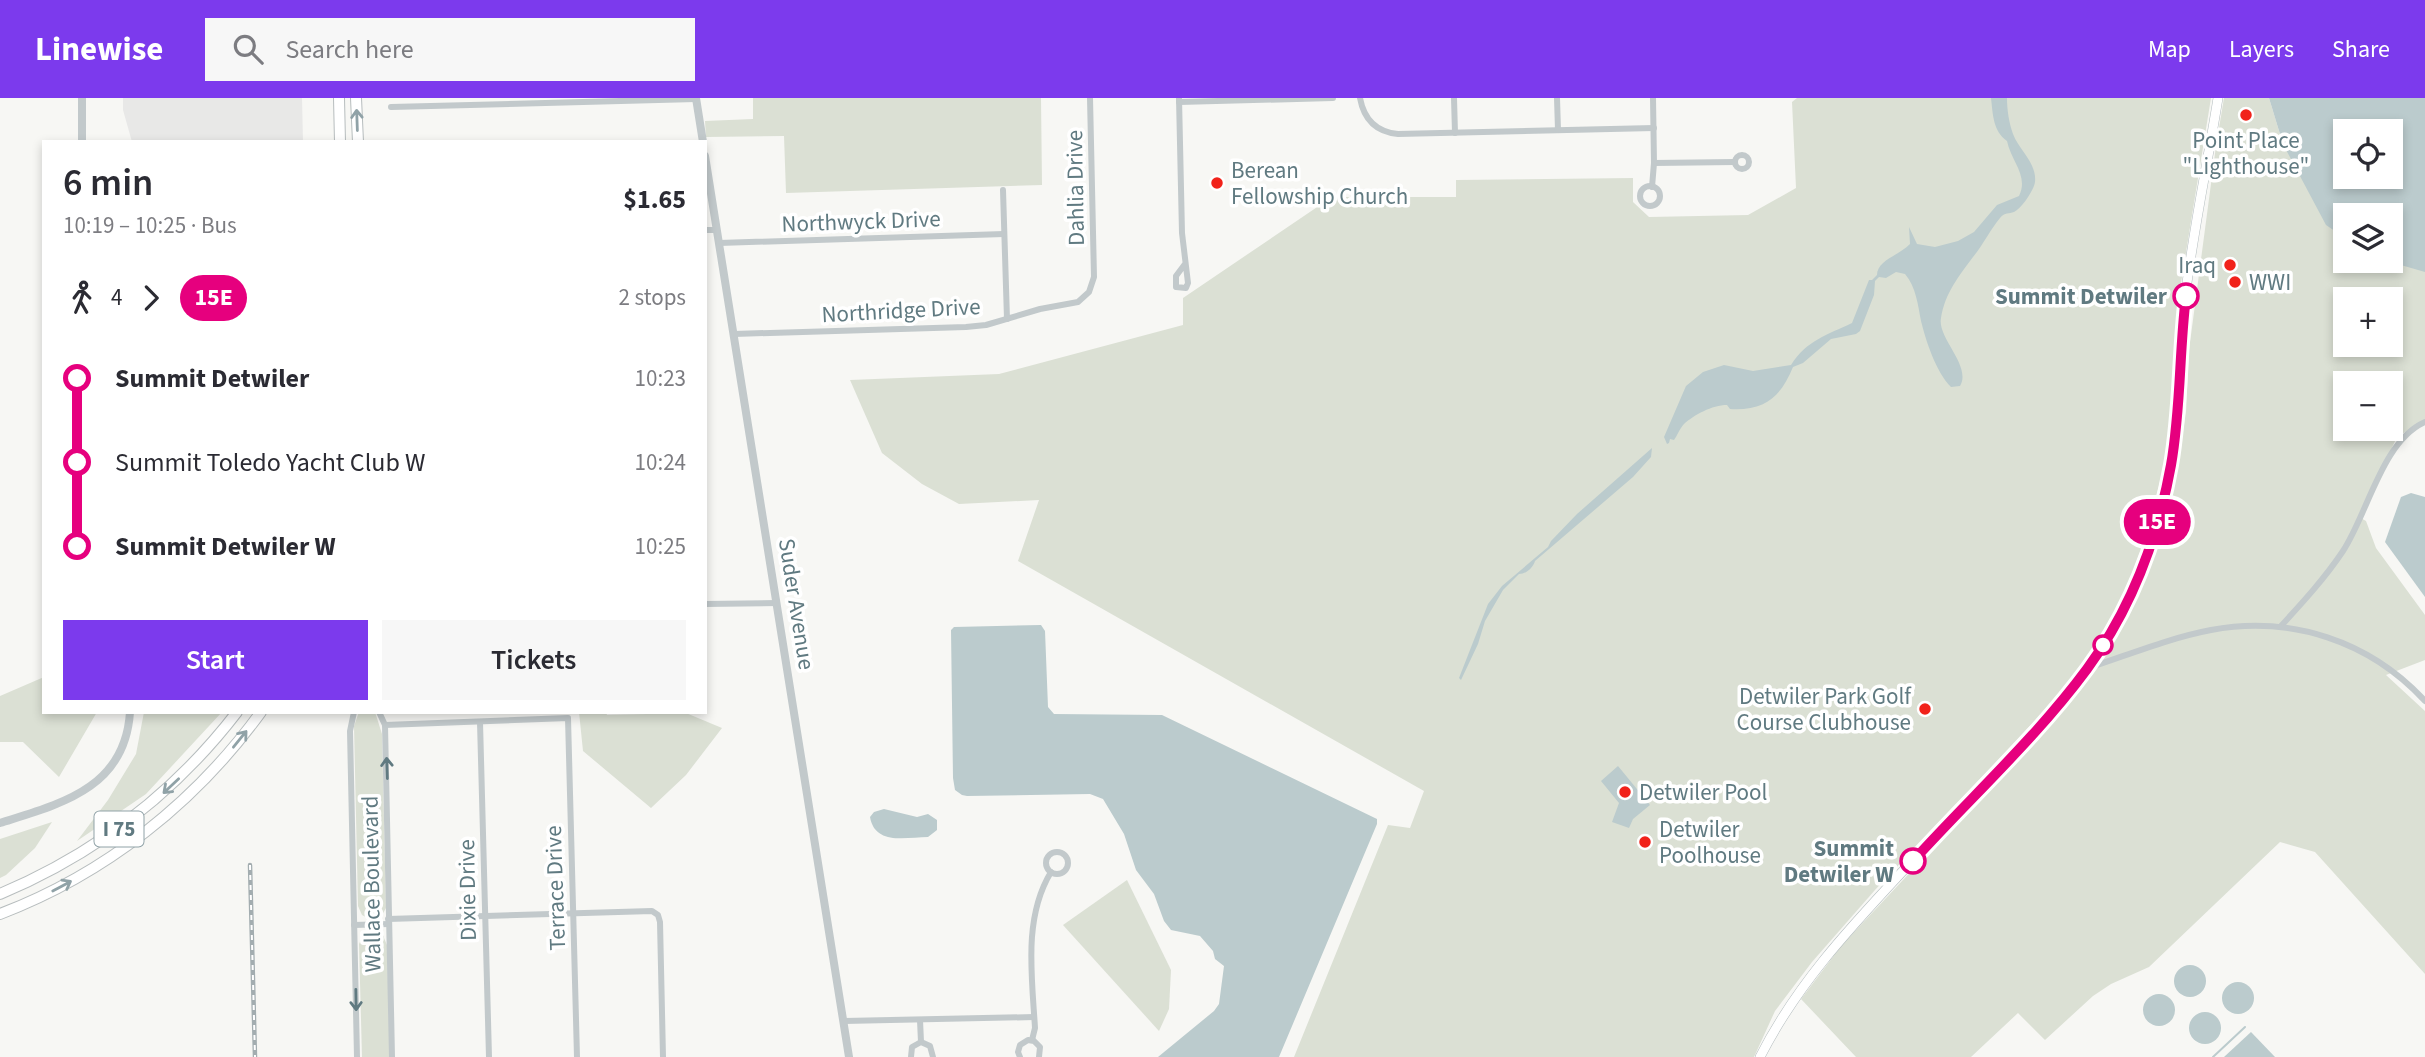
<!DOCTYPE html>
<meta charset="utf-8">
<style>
body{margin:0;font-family:"Source Sans 3",sans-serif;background:#f7f7f7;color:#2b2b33;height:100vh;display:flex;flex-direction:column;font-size:26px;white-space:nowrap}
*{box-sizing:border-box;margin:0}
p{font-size:23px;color:#7c7c81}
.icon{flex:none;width:38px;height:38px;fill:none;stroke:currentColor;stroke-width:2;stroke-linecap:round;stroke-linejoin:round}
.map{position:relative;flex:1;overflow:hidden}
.details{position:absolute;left:42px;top:42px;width:665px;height:574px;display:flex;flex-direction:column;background:#fff;border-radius:0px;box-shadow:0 4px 10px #0003}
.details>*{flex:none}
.badge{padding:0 14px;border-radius:23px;font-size:24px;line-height:46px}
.controls{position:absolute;left:2333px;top:21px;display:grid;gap:14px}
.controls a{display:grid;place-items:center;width:70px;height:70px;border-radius:0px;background:#fff;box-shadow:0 4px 10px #0003;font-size:35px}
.map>.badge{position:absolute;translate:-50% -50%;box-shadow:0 0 0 4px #fff}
.legs{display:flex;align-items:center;gap:10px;height:77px;padding:0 21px;font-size:23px}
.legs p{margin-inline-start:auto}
.overview{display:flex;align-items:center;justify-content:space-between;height:119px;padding:0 21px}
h1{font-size:38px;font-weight:600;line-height:52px}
.action{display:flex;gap:14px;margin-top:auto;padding:14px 21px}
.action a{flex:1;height:80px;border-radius:0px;background:#7c3aed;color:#fff;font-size:28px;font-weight:600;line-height:80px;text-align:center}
.action a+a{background:#f7f7f7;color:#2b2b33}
ul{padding:0 21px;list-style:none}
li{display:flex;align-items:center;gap:24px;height:84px;font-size:26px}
li i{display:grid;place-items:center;width:10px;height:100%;margin:0 9px;background:currentColor}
li i::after{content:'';width:18px;height:18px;margin:-9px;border:5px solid;border-radius:50%;background:#fff}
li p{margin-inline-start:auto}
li:first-child i{background:linear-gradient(#0000 50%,currentColor 0)}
li:last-child i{background:linear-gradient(currentColor 50%,#0000 0)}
header{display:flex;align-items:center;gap:42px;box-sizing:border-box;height:98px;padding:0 35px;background:#7c3aed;color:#fff}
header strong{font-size:33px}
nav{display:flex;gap:38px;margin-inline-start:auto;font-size:24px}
.search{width:490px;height:63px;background:#f7f7f7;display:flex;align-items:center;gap:18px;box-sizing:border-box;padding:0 24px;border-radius:0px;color:#7c7c81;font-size:26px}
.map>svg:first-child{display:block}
.built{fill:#e8e8e7}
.green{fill:#dbe0d4;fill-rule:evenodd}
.water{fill:#bbcbcd;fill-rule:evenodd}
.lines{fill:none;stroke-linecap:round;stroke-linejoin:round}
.stream{stroke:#bbcbcd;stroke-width:2}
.secondary-casing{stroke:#b4bdbf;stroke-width:10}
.motorway-casing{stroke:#b7bdbe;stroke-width:12}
.minor{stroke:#c2c9cb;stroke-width:6}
.tertiary{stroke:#c2c9cb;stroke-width:8}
.secondary{stroke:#fff;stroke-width:9}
.motorway{stroke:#fff;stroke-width:10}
.rail-casing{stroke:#a3adb0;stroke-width:4.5}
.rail{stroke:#fff;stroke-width:2;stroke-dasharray:5;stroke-linecap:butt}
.oneway{stroke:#90a2a7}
.oneway2{stroke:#607a81}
.line-1-casing{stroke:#fff;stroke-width:16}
.line-1{stroke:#e6007e;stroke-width:10}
.poi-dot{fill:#f1221a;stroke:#fff;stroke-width:2.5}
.stop-1-dot{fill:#fff;stroke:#e6007e;stroke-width:3.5}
.labels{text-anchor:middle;stroke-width:7;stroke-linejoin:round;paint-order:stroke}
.shield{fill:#fff;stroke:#90a2a7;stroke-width:2}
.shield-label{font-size:21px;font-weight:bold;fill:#607a81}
.poi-label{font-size:23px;fill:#607a81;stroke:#fff;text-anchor:start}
.street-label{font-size:23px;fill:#607a81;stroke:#fff}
.stop-label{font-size:23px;font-weight:bold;fill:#607a81;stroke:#fff;text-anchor:end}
</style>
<header>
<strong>Linewise</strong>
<div class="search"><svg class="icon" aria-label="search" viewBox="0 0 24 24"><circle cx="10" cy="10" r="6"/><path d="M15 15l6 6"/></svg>Search here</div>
<nav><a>Map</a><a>Layers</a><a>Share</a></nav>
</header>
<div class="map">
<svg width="2425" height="959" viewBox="0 0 2425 959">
<rect width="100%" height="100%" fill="#f7f7f4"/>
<path class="built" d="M123,0H302L303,44H132L123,12Z"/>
<g class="green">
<path d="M753,0H1041L1042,87L786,95L784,38L706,39L705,23L753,21Z"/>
<path d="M1797,0H2211L2181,185L2172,321L2166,359L2147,436L2121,504L2093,552L2061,595L1875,792L1812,864L1775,913L1754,959H1294L1388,727L1410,730L1424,693L1018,463L1039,402L959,406L922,386L882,355L850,282L999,276L1183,227V200L1332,99H1456V82L1633,80V104L1649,119L1748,117L1796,90L1792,4Z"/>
<path d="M2224,0H2269L2283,46L2345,134V163H2390L2425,166V322L2397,339L2359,419L2366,423L2376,450L2425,517V562L2386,577L2425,613V876L2315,754L2280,744L2149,869L2111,886L2093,898L2045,942L2018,915L1971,959H1856L1801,901L1842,847L2069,605L2113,544L2135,505L2148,474L2164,428L2178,366L2186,314L2189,252L2216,48ZM2345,201H2390V247H2345ZM2345,285H2390V331H2345Z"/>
<path d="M44,579V614H97L59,679L23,644H0V598Z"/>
<path d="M144,614H222L146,696L77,743L108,702L136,656Z"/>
<path d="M359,614H375L382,636L386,810L381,819L373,823L362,817L358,808L354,628Z"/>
<path d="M579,614H606L607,617L686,615L722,630L686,677L651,710L583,653Z"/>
<path d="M52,724L35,750L6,777L0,780V741Z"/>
<path d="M1127,782L1171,872L1169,911L1159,933L1063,827Z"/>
<path d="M369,831L381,833L387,847L390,959H362L359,846L364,835Z"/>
</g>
<g class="water">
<path d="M1991,0H2007C2007,12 2009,25 2013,36C2019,52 2037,65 2035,84C2034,92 2022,110 2014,114C2009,116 2005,114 2000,120C1990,132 1983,147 1973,159C1959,178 1945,195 1941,220C1937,240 1972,268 1960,288L1951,289C1936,274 1926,243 1921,223C1918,207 1916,189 1905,176L1896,174L1886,180L1879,179L1875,183L1874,197L1860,233L1856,236L1831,241L1803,265L1793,269C1781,298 1766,313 1730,311L1727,307C1712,307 1694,317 1684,326C1680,330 1677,338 1674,342L1670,341L1669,345L1667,346L1664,339L1686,288L1703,274L1724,267L1753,273L1791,267C1807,242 1827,237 1852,225L1869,182H1872L1877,177C1877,162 1900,157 1910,146L1909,129L1917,146L1935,149L1958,143L1974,134L1997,107L2019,98C2029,78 2011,63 2007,43C1993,33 1993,17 1991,0Z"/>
<path d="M2269,0H2425V174L2387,163H2390V117H2345V140L2326,127L2283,46ZM2345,33H2390V79H2345Z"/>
<path d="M1652,350L1651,359L1633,379L1535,463C1533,470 1526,476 1519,476L1503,492L1485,523L1478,546L1461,582L1459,580L1488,506L1502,488L1548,449L1551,443L1577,416Z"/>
<path d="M2411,395L2425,399V499L2385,444L2401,399Z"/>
<path d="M1041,527L1045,533L1048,609L1054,616L1162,617L1377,721V726L1279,959H1158L1214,913L1219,906L1224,868L1215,861L1213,853L1200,838L1171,832L1164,823L1154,796L1136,772L1124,736L1103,701L1090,696L967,698L962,697L955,692L953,680L951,532L954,529Z"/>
<path d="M1618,668L1650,707L1633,721L1629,730L1612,724L1619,705L1601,683Z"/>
<path d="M884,711L917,719L928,716L937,722V732L928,739C907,739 875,748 870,719L874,714Z"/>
<circle cx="2190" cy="883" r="16"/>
<circle cx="2238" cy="900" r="16"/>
<circle cx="2159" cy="912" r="16"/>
<circle cx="2205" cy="930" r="16"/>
<path d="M2251,934L2275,959H2224Z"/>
</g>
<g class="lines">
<path class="stream" d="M2213,959L2245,929"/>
<g class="secondary-casing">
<path id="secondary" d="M1760,959C1796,888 1847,833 1901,775C1934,741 1967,706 2000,671C2035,633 2071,596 2100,552C2146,482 2171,396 2179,313C2183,278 2181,243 2184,208C2192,138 2207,69 2218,0"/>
</g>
<g class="motorway-casing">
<g id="motorway">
<path d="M339,0L340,44"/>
<path d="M356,0L358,44"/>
<path d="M0,796C95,756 174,696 237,614"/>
<path d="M0,816C105,776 195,705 261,614"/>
</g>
</g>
<g class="minor">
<path d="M1179,0L1182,135L1188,185L1186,190L1176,189V178L1185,166"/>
<path d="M1360,0C1364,22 1376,34 1398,36L1654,30"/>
<path d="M1454,0L1455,35"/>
<path d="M1557,0L1558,32"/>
<path d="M1179,4L1333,0"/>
<path d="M391,9L696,1"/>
<circle cx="1742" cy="64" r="7"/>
<path d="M1654,65L1735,64"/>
<circle cx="1650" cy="98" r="10"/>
<path d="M1652,89L1654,65L1653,0"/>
<path d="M1003,92L1007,221"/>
<path d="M705,132H717"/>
<path d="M719,145L1004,136"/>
<path d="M734,236L966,229L986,227L1040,211L1078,204L1089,194L1094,179L1090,0"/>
<path d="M705,506L777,505"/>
<path d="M2281,528C2303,504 2325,480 2343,453C2368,415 2382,343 2425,324"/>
<path d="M2088,570C2128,557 2169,540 2211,532C2291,517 2370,543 2425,603"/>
<path d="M354,614L350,633L357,959"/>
<path d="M379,614L385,627L392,959"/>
<path d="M480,624L489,959"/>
<path d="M385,627L568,620L577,959"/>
<circle cx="1057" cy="765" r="11"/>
<path d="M388,821L652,813L658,817L660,824L663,959"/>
<path d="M354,827L389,826"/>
<path d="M920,922L921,944"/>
<path d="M844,923L1034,919"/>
<path d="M1032,942L1035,930C1032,879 1023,820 1051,774"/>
<path d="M911,959L912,949L921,944L930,948L933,959"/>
<path d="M1020,959L1018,954L1020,947L1028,942L1034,943L1040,949L1039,959"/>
</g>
<g class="tertiary">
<path d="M696,0L703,44"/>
<path d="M82,44V0"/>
<path d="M705,58L849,959"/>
<path d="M0,725C60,706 125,691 130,614"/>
</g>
<use href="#secondary" class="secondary"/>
<use href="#motorway" class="motorway"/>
<g class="rail-casing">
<path id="rail" d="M250,767L255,959"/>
</g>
<use href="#rail" class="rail"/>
</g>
<defs><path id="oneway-shaft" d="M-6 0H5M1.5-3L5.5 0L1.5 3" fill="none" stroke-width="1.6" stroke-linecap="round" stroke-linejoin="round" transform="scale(1.75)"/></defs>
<g class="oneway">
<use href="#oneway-shaft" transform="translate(357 22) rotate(-92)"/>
<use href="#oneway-shaft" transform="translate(240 641) rotate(-51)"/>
<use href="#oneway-shaft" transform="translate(171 688) rotate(137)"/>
<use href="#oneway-shaft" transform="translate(62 788) rotate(-28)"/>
</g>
<g class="oneway2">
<use href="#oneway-shaft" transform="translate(387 670) rotate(-92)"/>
<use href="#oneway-shaft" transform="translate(356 902) rotate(89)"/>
</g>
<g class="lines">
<g class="line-1-casing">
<path id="line-1" d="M1913,763C1971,699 2036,640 2087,571C2131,511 2158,439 2171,367C2181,311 2179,255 2186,198"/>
</g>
<use href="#line-1" class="line-1"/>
</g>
<g class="poi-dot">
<circle cx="2246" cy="17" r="7"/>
<circle cx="1217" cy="85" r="7"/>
<circle cx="2230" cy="167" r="7"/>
<circle cx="2235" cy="184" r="7"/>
<circle cx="1925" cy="611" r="7"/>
<circle cx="1625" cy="694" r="7"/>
<circle cx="1645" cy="744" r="7"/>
</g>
<g class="stop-1-dot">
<circle cx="2186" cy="198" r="12"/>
<circle cx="2103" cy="547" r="9"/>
<circle cx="1913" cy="763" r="12"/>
</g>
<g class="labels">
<rect class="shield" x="94.5" y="713.5" width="49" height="35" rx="5"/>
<g class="shield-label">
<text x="119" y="738">I 75</text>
</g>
<g class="poi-label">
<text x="2246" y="50" text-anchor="middle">Point Place<tspan x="2246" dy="26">"Lighthouse"</tspan></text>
<text x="1231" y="80">Berean<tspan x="1231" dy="26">Fellowship Church</tspan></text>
<text x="2216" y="175" text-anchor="end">Iraq</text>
<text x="2249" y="192">WWI</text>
<text x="1911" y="606" text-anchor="end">Detwiler Park Golf<tspan x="1911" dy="26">Course Clubhouse</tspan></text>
<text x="1639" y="702">Detwiler Pool</text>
<text x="1659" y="739">Detwiler<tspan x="1659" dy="26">Poolhouse</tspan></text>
</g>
<g class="street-label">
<text transform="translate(1075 90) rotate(-91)" y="8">Dahlia Drive</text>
<text transform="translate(861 123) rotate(-2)" y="8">Northwyck Drive</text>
<text transform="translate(901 212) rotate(-3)" y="8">Northridge Drive</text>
<text transform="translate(797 506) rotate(81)" y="8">Suder Avenue</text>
<text transform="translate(371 786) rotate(-91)" y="8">Wallace Boulevard</text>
<text transform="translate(555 790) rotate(-92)" y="8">Terrace Drive</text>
<text transform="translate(467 792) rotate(-91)" y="8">Dixie Drive</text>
</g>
<g class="stop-label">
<text x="2167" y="206">Summit Detwiler</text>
<text x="1894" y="758">Summit<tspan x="1894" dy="26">Detwiler W</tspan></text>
</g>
</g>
</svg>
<div class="controls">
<a><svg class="icon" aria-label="locate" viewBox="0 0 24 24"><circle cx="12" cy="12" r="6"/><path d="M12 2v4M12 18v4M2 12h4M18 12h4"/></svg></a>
<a><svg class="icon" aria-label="layers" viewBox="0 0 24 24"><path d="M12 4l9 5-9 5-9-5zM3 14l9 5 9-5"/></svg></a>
<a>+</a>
<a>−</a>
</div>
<b class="badge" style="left:2157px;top:424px;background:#e6007e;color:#fff">15E</b>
<section class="details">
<div class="overview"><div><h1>6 min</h1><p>10:19 – 10:25 · Bus</p></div><b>$1.65</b></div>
<div class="legs"><svg class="icon" aria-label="walk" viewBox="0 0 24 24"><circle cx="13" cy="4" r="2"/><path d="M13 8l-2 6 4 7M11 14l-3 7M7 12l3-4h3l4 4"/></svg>4<svg class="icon" aria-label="forward" viewBox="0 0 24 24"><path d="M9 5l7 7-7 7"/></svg><b class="badge" style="background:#e6007e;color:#fff">15E</b><p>2 stops</p></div>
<ul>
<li><i style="color:#e6007e"></i><b>Summit Detwiler</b><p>10:23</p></li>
<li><i style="color:#e6007e"></i><span>Summit Toledo Yacht Club W</span><p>10:24</p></li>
<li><i style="color:#e6007e"></i><b>Summit Detwiler W</b><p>10:25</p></li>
</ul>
<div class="action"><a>Start</a><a>Tickets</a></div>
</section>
</div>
